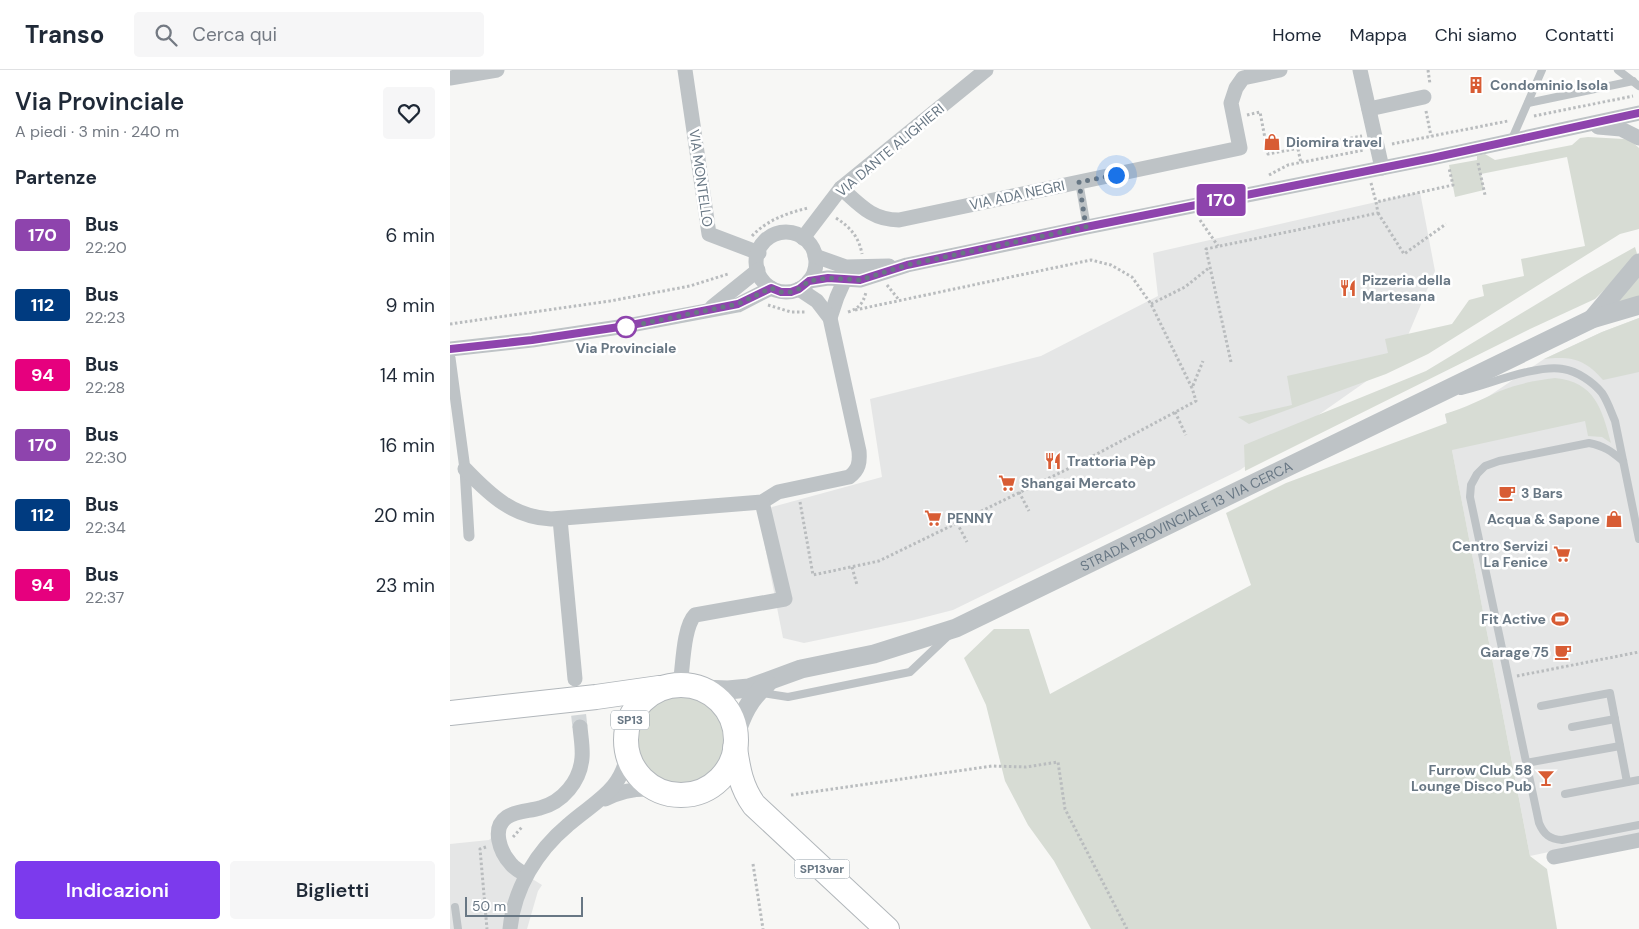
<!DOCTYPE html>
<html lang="it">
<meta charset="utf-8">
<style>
body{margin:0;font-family:"DM Sans",sans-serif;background:#f6f6f7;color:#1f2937;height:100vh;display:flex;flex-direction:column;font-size:19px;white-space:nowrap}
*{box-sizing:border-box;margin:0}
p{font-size:16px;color:#747a83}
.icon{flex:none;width:28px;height:28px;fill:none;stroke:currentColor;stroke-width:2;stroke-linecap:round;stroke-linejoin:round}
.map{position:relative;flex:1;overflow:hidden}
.side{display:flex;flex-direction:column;background:#fff;width:450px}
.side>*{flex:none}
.badge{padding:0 10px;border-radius:4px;font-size:18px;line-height:32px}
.scale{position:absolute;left:15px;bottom:12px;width:118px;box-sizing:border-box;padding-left:5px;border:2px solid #687784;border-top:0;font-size:14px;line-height:18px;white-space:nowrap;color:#687784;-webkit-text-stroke:4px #fff;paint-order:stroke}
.you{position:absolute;width:25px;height:25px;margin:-12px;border:4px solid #fff;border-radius:50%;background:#1a73e8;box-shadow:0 0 0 8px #1a73e833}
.map>.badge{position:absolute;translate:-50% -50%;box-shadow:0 0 0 2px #fff}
h2{padding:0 15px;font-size:19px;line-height:45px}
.round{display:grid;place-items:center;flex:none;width:52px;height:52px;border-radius:5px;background:#f6f6f7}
.summary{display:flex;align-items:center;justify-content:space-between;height:85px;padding:0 15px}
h1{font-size:24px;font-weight:600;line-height:38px}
.primary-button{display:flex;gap:10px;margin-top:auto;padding:10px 15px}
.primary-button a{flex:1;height:58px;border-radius:5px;background:#7c3aed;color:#fff;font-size:20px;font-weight:600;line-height:58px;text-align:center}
.primary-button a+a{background:#f6f6f7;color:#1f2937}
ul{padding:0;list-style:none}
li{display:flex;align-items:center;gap:15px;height:70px;padding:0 15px}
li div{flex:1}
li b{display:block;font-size:19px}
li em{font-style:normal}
li .badge{min-width:55px;font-weight:700;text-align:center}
header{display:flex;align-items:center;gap:30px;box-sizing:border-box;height:70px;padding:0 25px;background:#fff;border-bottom:1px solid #e0e1e3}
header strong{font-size:24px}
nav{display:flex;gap:28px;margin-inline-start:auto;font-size:18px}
.search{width:350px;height:45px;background:#f6f6f7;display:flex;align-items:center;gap:12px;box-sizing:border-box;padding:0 18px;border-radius:5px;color:#747a83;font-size:19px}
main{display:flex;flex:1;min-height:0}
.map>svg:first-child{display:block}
.built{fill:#e5e6e6}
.green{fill:#d7dcd4}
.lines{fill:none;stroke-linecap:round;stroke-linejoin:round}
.minor-tunnel{stroke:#d3d7d9;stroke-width:15;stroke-dasharray:15 8;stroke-linecap:butt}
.primary-casing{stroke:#b2b7bb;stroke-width:26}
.path{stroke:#b9bcbe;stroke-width:3;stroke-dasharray:2.5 2.5;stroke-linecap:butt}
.service{stroke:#bec3c6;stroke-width:8}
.pedestrian{stroke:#bec3c6;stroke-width:11}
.minor{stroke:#bec3c6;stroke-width:15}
.tertiary{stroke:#bec3c6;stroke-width:19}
.primary{stroke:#fff;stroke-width:24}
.line-casing{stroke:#fff;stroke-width:11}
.line{stroke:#8e44ad;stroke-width:8}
.walk{stroke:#687784;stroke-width:5;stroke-dasharray:0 9}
.stop-dot{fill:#fff;stroke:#8e44ad;stroke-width:2.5}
.labels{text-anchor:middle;stroke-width:5;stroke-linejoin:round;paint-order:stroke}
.shield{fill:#fff;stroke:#95a0a9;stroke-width:1}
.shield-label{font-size:12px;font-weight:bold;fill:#687784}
.poi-label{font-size:14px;font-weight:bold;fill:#687784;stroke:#fff;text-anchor:start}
.street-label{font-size:14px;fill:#687784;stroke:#fff}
.stop-label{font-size:14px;font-weight:bold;fill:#687784;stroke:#fff}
</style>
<header>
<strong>Transo</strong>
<div class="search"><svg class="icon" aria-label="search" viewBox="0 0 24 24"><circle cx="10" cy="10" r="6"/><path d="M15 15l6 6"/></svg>Cerca qui</div>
<nav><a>Home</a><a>Mappa</a><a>Chi siamo</a><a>Contatti</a></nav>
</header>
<main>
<section class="side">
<div class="summary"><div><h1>Via Provinciale</h1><p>A piedi · 3 min · 240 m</p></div><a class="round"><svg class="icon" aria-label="heart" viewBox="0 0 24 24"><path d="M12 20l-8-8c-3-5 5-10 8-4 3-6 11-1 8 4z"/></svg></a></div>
<h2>Partenze</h2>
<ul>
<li><span class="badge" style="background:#8e44ad;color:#fff">170</span><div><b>Bus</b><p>22:20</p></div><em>6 min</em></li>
<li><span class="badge" style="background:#003b80;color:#fff">112</span><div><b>Bus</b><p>22:23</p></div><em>9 min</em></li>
<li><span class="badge" style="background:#e6007e;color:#fff">94</span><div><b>Bus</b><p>22:28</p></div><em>14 min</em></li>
<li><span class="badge" style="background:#8e44ad;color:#fff">170</span><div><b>Bus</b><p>22:30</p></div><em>16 min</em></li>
<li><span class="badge" style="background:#003b80;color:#fff">112</span><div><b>Bus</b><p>22:34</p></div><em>20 min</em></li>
<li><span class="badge" style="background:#e6007e;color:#fff">94</span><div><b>Bus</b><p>22:37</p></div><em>23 min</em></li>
</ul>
<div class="primary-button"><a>Indicazioni</a><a>Biglietti</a></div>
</section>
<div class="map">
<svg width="1189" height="859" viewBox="0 0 1189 859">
<rect width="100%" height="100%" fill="#f7f7f5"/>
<g class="built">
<path d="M970,122L985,201L948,289L790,400L503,540L464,550L354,573L333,568L309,446L322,437L432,407L420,329L591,286L708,226L703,183Z"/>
<path d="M1189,248V763L1080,786L995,344L1016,338L1039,326L1094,289L1152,262Z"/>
<path d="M48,762L76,805L92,815L88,821L77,859H0V774L39,770Z"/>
</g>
<g class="green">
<path d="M1138,67L1174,69L1180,70L1189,78V159L1170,164L978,284L936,304L799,354L788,347L842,335L837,306L938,283L935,269L1002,254L1019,230L1034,226L1032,215L1074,206L1071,189L1135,176L1117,87L1031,104L1034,120L1005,127L999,95L1027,90V86L1035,84L1045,90L1122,75L1130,68Z"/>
<path d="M1185,177L1188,187L1145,229L1080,259L795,401L794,375L976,301L1135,205Z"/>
<path d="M1189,207V227L1162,234Z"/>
<path d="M1189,248V302L1153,310C1135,289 1121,286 1094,289L1152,262Z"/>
<path d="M1105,308C1145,312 1152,339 1161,373L1152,367L1138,366L1135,351L1002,380L1080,786L1097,799L1107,859H641L604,791L578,755L555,711L536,635L514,588L544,559H579L600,624L801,515L776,443L836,413L997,353L995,344C1015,338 1032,329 1050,321C1067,314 1087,310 1105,308Z"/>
<circle cx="231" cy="670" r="44"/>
</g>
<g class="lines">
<path class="minor-tunnel" d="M126,622L130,657"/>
<g class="primary-casing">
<g id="primary">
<circle cx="231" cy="670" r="55"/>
<path d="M0,643L146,627L209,618"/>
<path d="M285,678C288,699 291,717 304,735L437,859"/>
</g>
</g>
<g class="path">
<path d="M978,0L980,14"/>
<path d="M976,41L981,66"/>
<path d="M797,45L810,42L818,84L912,66"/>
<path d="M1084,46L1183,26"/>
<path d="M942,74L1058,51"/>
<path d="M848,79L851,93"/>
<path d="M1028,93L1035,125"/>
<path d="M819,105L838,95L914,80"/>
<path d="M921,113L926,132"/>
<path d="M928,143L954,184L996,154"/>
<path d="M386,148C400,157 409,167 412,184"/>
<path d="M750,150L768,176"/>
<path d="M302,166C317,150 337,143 358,138"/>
<path d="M437,215L449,230"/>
<path d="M701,234L735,217L760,197"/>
<path d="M318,235L341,242H356"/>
<path d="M405,240L641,190L661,195L682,207L701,234L742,318L753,291"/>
<path d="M398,242C409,238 413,234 416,222"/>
<path d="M0,254L160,231L240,216L278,204"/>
<path d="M781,292L756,179L928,143L926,132L1003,115L999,98"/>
<path d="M725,342L736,365"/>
<path d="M569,422L579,441"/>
<path d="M350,432L363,505L429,491L630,393L746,331L742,318"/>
<path d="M507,453L517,472"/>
<path d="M402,497L407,515"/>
<path d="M1067,606L1189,582"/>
<path d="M341,725L542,696L576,697L608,692L615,739L677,859"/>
<path d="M63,767L72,757"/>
<path d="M36,777L30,779L37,859"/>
<path d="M303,794L313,859"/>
</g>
<g class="service">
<path d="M1168,0L1189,16"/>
<path d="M1078,33L1183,11"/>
<path d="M1061,71L1092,0"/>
<path d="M629,112L637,157"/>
<path d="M1011,321C1037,315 1087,294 1113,299C1127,301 1143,312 1152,323C1158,332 1161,342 1165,351L1189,469"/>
<path d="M1173,391C1161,381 1154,376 1139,373L1049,391L1035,396L1027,404L1021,415L1020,427L1089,753C1094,765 1100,769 1112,770L1189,755"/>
<path d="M312,623L338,627L460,602L498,566"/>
<path d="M1091,636L1160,623L1177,712"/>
<path d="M1122,657L1165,649"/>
<path d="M1076,693L1170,676"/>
<path d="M1115,724L1189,710"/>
<path d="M5,837L8,859"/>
</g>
<path class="pedestrian" d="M0,288L15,399L19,466"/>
<g class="minor">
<path d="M235,0L259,164L309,183"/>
<path d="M910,0L932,98"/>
<path d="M0,8L47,0"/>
<path d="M919,39L974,27"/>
<path d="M1148,57L1171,59L1189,68"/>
<path d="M391,118C410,135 422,150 449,150L790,78L781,33L786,18L793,8L830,0"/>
<circle cx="336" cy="192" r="30"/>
<path d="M353,168L391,118L536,0"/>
<path d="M365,186L396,197L439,196"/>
<path d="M359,211L378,208L410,210L457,195L637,157L982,88L1189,43"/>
<path d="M262,237L308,200"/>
<path d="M380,248L387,227L395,209"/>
<path d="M0,279L82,270L176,256L288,235L321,218"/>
<path d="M15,399C40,425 63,447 101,449L312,432L328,422L399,407C409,400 410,392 409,381L380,248L367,231L349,219"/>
<path d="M110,449L125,609"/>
<path d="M230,615C233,598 233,557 245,545L335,529L312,432"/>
<path d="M155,729C173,720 190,717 210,720"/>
<path d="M1104,787L1189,770"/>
<path d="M76,805C71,802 65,799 61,794C50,782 41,758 57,747C66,741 80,741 90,738C113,732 130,711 132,688C133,678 131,668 130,657"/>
<path d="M60,859C64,818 87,781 118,755C145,731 173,721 178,680"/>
</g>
<g class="tertiary">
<path d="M1142,249L1189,193"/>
<path id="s1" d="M251,619L278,620L299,618L351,599L424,584L506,558L1142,249L1189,235"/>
<path d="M285,667C292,645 299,629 317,614"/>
</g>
<use href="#primary" class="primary"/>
</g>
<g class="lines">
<g class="line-casing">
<path id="line" d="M0,279L82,270L176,256L288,234L321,218L331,222H341L349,219L359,211L378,208L410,210L457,195L636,157L982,88L1189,43"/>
</g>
<use href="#line" class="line"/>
<path class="walk" d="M176,257L288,234L321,218L331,222H341L349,219L359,211L378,208L410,210L457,195L636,157L629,112L666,105"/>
</g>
<defs>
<g id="building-bare" transform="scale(1.35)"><path d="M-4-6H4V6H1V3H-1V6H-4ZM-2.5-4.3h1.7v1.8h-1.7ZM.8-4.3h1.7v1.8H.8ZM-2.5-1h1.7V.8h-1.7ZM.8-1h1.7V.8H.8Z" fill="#d85c34" stroke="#fff" stroke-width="2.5" paint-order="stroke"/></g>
<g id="shop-bare" transform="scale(1.35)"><path d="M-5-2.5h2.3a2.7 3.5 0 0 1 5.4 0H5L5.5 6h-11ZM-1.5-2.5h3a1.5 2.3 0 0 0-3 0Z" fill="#d85c34" stroke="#fff" stroke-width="2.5" paint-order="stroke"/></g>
<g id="restaurant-bare" transform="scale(1.35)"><path d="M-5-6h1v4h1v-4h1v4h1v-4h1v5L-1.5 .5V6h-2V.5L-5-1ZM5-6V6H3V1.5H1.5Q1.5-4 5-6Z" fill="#d85c34" stroke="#fff" stroke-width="2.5" paint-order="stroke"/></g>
<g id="supermarket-bare" transform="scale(1.35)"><path d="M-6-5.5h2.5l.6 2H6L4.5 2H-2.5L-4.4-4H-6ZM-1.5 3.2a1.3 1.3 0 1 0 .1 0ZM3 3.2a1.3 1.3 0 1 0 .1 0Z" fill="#d85c34" stroke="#fff" stroke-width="2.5" paint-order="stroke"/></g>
<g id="cafe-bare" transform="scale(1.35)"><path d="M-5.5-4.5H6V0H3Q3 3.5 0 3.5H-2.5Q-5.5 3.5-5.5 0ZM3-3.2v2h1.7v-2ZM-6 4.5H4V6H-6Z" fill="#d85c34" stroke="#fff" stroke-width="2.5" paint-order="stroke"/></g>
<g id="stadium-bare" transform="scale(1.35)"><path d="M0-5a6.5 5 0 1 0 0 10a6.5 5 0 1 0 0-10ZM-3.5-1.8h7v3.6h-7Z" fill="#d85c34" stroke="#fff" stroke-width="2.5" paint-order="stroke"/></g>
<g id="bar-bare" transform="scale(1.35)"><path d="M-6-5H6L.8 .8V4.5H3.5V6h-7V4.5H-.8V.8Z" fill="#d85c34" stroke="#fff" stroke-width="2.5" paint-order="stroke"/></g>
</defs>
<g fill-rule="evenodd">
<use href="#building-bare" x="1026" y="15"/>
<use href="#shop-bare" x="822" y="72"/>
<use href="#restaurant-bare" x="898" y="218"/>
<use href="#restaurant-bare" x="603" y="391"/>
<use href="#supermarket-bare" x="557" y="413"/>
<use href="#cafe-bare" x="1057" y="423"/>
<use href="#supermarket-bare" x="483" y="448"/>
<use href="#shop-bare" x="1164" y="449"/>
<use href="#supermarket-bare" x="1112" y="484"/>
<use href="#stadium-bare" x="1110" y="549"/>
<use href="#cafe-bare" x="1113" y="582"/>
<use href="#bar-bare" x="1096" y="708"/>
</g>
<circle class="stop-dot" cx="176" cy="257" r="10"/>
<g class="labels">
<g class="shield">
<rect x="161" y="640.5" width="38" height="19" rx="4"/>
<rect x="344.5" y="789.5" width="55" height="19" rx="4"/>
</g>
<g class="shield-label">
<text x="180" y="654">SP13</text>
<text x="372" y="803">SP13var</text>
</g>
<g class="poi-label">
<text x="1040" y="20">Condominio Isola</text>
<text x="836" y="77">Diomira travel</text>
<text x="912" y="215">Pizzeria della<tspan x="912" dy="16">Martesana</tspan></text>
<text x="617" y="396">Trattoria Pèp</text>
<text x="571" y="418">Shangai Mercato</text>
<text x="1071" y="428">3 Bars</text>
<text x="497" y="453">PENNY</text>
<text x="1150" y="454" text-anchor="end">Acqua &amp; Sapone</text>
<text x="1098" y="481" text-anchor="end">Centro Servizi<tspan x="1098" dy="16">La Fenice</tspan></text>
<text x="1096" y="554" text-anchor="end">Fit Active</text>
<text x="1099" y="587" text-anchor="end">Garage 75</text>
<text x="1082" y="705" text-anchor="end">Furrow Club 58<tspan x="1082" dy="16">Lounge Disco Pub</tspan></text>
</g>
<g class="street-label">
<text transform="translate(440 80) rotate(-40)" y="5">VIA DANTE ALIGHIERI</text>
<text transform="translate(251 108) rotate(82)" y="5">VIA MONTELLO</text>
<text transform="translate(567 125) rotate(-12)" y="5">VIA ADA NEGRI</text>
<text dy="5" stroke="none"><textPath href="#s1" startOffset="520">STRADA PROVINCIALE 13 VIA CERCA</textPath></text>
</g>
<g class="stop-label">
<text x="176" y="283">Via Provinciale</text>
</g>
</g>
</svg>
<div class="scale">50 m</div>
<div class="you" style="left:666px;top:105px"></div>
<b class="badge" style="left:771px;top:130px;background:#8e44ad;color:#fff">170</b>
</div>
</main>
